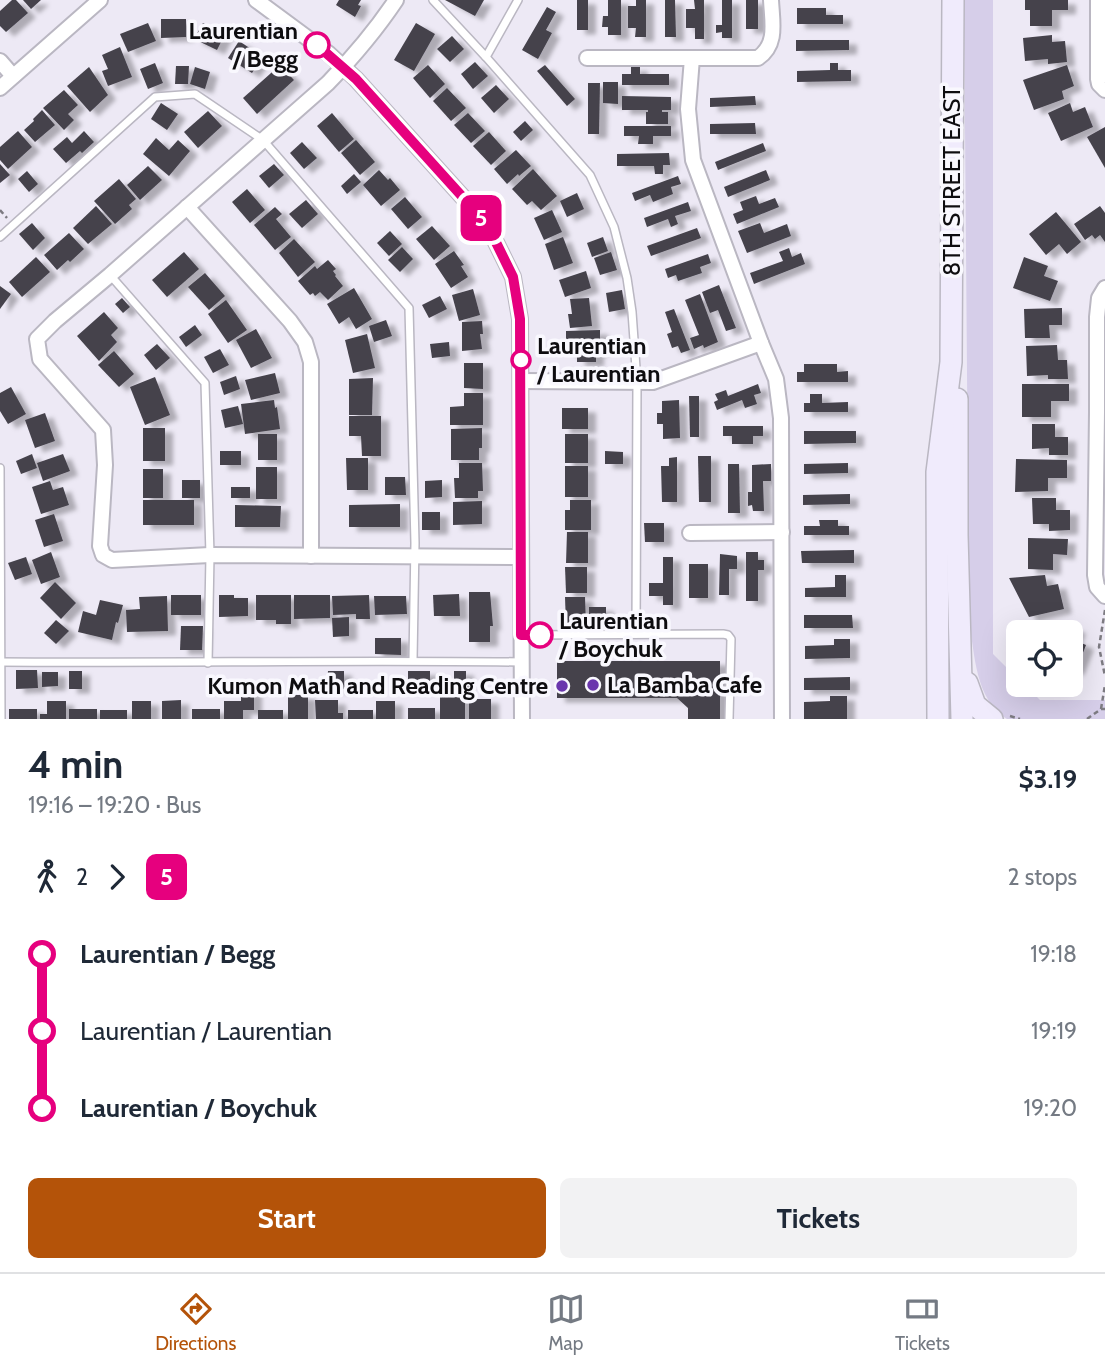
<!DOCTYPE html>
<meta charset="utf-8">
<style>
body{margin:0;font-family:Cabin,sans-serif;background:#f2f2f3;color:#1f2937;height:100vh;display:flex;flex-direction:column;font-size:26px;white-space:nowrap}
*{box-sizing:border-box;margin:0}
p{font-size:23px;color:#747a83}
.icon{flex:none;width:38px;height:38px;fill:none;stroke:currentColor;stroke-width:2;stroke-linecap:round;stroke-linejoin:round}
.map{position:relative;height:719px;overflow:hidden}
.side{display:flex;flex-direction:column;background:#fff;flex:1}
.side>*{flex:none}
.badge{padding:0 14px;border-radius:10px;font-size:24px;line-height:46px}
.fabs{position:absolute;left:1006px;top:620px;display:grid;gap:14px}
.fabs a{display:grid;place-items:center;width:77px;height:77px;border-radius:10px;background:#fff;box-shadow:0 7px 28px #0002;font-size:35px}
.map>.badge{position:absolute;translate:-50% -50%;box-shadow:0 0 0 4px #fff}
.legs{display:flex;align-items:center;gap:10px;height:77px;padding:0 28px;font-size:23px}
.legs p{margin-inline-start:auto}
.summary{display:flex;align-items:center;justify-content:space-between;height:119px;padding:0 28px}
h1{font-size:38px;font-weight:700;line-height:52px}
.primary-button{display:flex;gap:14px;margin-top:auto;padding:14px 28px}
.primary-button a{flex:1;height:80px;border-radius:10px;background:#b45309;color:#fff;font-size:28px;font-weight:700;line-height:80px;text-align:center}
.primary-button a+a{background:#f2f2f3;color:#1f2937}
ul{padding:0 28px;list-style:none}
li{display:flex;align-items:center;gap:24px;height:77px;font-size:26px}
li i{display:grid;place-items:center;width:10px;height:100%;margin:0 9px;background:currentColor}
li i::after{content:'';width:18px;height:18px;margin:-9px;border:5px solid;border-radius:50%;background:#fff}
li p{margin-inline-start:auto}
li:first-child i{background:linear-gradient(#0000 50%,currentColor 0)}
li:last-child i{background:linear-gradient(currentColor 50%,#0000 0)}
.dock{display:flex;justify-content:space-around;align-items:center;height:98px;border-top:2px solid #e0e1e3;background:#fff;font-size:19px;color:#747a83}
.dock a{display:grid;justify-items:center;gap:4px}
.dock .current{color:#b45309}
.map>svg:first-child{display:block}
.green{fill:#d6cee9}
.building{fill:#45424b;filter:url(#shadow)}
.lines{fill:none;stroke-linecap:round;stroke-linejoin:round}
.service-casing{stroke:#bab7c2;stroke-width:10}
.minor-casing{stroke:#bab7c2;stroke-width:18}
.secondary-casing{stroke:#bab7c2;stroke-width:24}
.path{stroke:#7d7b82;stroke-width:2.5;stroke-dasharray:5 3.5;stroke-linecap:butt}
.service{stroke:#fff;stroke-width:7}
.minor{stroke:#fff;stroke-width:14}
.secondary{stroke:#f0ebfc;stroke-width:21}
.line-1-casing{stroke:#fff;stroke-width:16}
.line-1{stroke:#e6007e;stroke-width:10}
.stop-1-dot{fill:#fff;stroke:#e6007e;stroke-width:3.5}
.poi-dot{fill:#6a36ad;stroke:#f9f8fe;stroke-width:2.5}
.labels{text-anchor:middle;stroke-width:7;stroke-linejoin:round;paint-order:stroke}
.stop-label{font-size:24px;font-weight:bold;fill:#0e0d10;stroke:#f9f8fe;text-anchor:start}
.street-label{font-size:24px;fill:#0e0d10;stroke:#f9f8fe}
.poi-label{font-size:24px;font-weight:bold;fill:#0e0d10;stroke:#f9f8fe;text-anchor:start}
</style>
<div class="map">
<svg width="1105" height="719" viewBox="0 0 1105 719">
<defs>
<filter id="shadow"><feDropShadow dx="8" dy="4.5" stdDeviation="2" flood-color="#0004"/></filter>
</defs>
<rect width="100%" height="100%" fill="#ede9f5"/>
<path class="green" d="M964,0H993V654L1018,679V684H1024L1040,700H1105V719H1007C975,699 975,655 969,621Z"/>
<g class="building">
<path d="M12,0H16L28,13L6,32L0,26V11Z"/>
<path d="M23,0H41L31,9Z"/>
<path d="M339,0H361L358,5L361,6L355,17L336,5Z"/>
<path d="M445,0H484L475,16Z"/>
<rect x="577" y="0" width="11" height="30"/>
<path d="M608,0H621V35H608V27H602L603,16H608Z"/>
<path d="M636,0H646V37H635L636,28H628V6H636Z"/>
<path d="M665,0H675L676,37H665Z"/>
<path d="M694,0H704V39H695V28H686V9H695Z"/>
<path d="M722,0H732V38H722V32L716,33V25H722Z"/>
<rect x="746" y="0" width="12" height="29"/>
<path d="M1025,0H1068V10H1052V26H1030V10H1025Z"/>
<path d="M547,7L556,12L546,30L552,33L538,59L522,50Z"/>
<path d="M797,8H826V15H843V24H797Z"/>
<path d="M161,19H186V37L161,38Z"/>
<path d="M148,23L156,41L128,52L120,34Z"/>
<path d="M203,23L225,34L217,50L194,39Z"/>
<path d="M416,23L435,34L414,71L394,60Z"/>
<path d="M1052,35V42L1065,41L1067,62L1048,64V59L1025,61L1023,38Z"/>
<path d="M452,36L464,49L450,62L437,49Z"/>
<path d="M796,40H849V50L796,51Z"/>
<path d="M239,41L263,57L252,73L228,58Z"/>
<path d="M120,47L132,77L108,86L102,71L108,69L102,55Z"/>
<path d="M475,62L488,76L473,89L461,74Z"/>
<path d="M155,63L163,83L148,89L140,69Z"/>
<path d="M830,63H838V70H851V81L797,82V71L830,70Z"/>
<path d="M280,65L294,80L257,114L243,98Z"/>
<path d="M428,65L445,84L430,98L413,78Z"/>
<path d="M545,65L575,99L567,106L537,71Z"/>
<path d="M1067,65L1074,86L1062,91L1064,99L1034,110L1023,80Z"/>
<path d="M176,66H189L188,84H175Z"/>
<path d="M89,67L108,95L90,112L67,86Z"/>
<path d="M195,67L210,72L205,89L190,84Z"/>
<path d="M631,67H640V74H669V85H622V74H631Z"/>
<path d="M603,82H618V104L603,103Z"/>
<path d="M588,83H600L599,134H588Z"/>
<path d="M496,85L509,99L494,113L481,98Z"/>
<path d="M447,88L466,108L451,121L433,101Z"/>
<path d="M64,90L78,105L68,114L74,120L64,130L43,108Z"/>
<path d="M622,96L671,97V110H662V112H668V124H646V112H648V110H622Z"/>
<path d="M755,96L756,105L710,107V98Z"/>
<path d="M161,103L178,114L167,130L151,119Z"/>
<path d="M1070,103L1073,112L1085,107L1093,127L1061,141L1048,113Z"/>
<path d="M42,110L55,125L35,142L24,130L34,121L33,119Z"/>
<path d="M208,111L222,126L198,148L184,132Z"/>
<path d="M332,113L354,139L339,152L317,126Z"/>
<path d="M468,113L485,131L471,143L454,125Z"/>
<path d="M525,121L533,130L521,141L513,132Z"/>
<path d="M755,123L756,134H710V124Z"/>
<path d="M624,126H671V136H653V144H638L639,136H624Z"/>
<path d="M1105,127V168L1087,137Z"/>
<path d="M18,131L32,147L8,169L0,160V147Z"/>
<path d="M84,131L94,142L82,153L80,151L66,163L53,149L67,137L72,143Z"/>
<path d="M489,132L506,151L491,165L473,146Z"/>
<path d="M156,138L169,150L178,140L190,151L169,176L143,154Z"/>
<path d="M356,140L375,162L360,175L341,153Z"/>
<path d="M302,142L317,158L304,169L290,153Z"/>
<path d="M763,143L766,151L718,170L715,162Z"/>
<path d="M516,150L531,166L519,176L518,174L507,184L494,169Z"/>
<path d="M669,153L670,165H663V174H655L654,166H617V154Z"/>
<path d="M0,164L10,175L0,183Z"/>
<path d="M274,164L284,175L269,188L259,176Z"/>
<path d="M148,166L162,180L140,200L127,185Z"/>
<path d="M533,169L557,196L541,210L532,201L527,205L512,189Z"/>
<path d="M379,170L388,180L390,178L400,190L381,206L363,185Z"/>
<path d="M766,170L770,180L728,197L724,187Z"/>
<path d="M27,171L38,184L29,192L18,179Z"/>
<path d="M354,174L361,182L347,194L341,186Z"/>
<path d="M678,176L681,184L671,187L673,194L653,202L650,195L635,201L632,193Z"/>
<path d="M119,179L136,199L129,205L132,209L115,224L94,201Z"/>
<path d="M247,189L265,210L250,223L232,202Z"/>
<path d="M577,193L584,209L567,217L560,201Z"/>
<path d="M756,196L759,204L775,198L779,207L737,224L733,214L743,210L740,202Z"/>
<path d="M405,197L422,217L408,229L391,209Z"/>
<path d="M306,200L318,214L302,228L289,214Z"/>
<path d="M688,202L691,211L675,216L678,224L671,227L668,219L647,227L644,218Z"/>
<path d="M96,206L112,224L88,244L73,228Z"/>
<path d="M1100,206L1105,213V242L1100,235L1095,239L1092,235L1085,240L1074,224Z"/>
<path d="M275,207L282,214L276,219L291,237L275,250L254,225Z"/>
<path d="M552,210L562,232L544,240L534,218Z"/>
<path d="M1056,212L1081,242L1067,254L1059,244L1046,255L1029,234Z"/>
<path d="M32,223L45,238L33,250L19,234Z"/>
<path d="M760,223L764,233L787,224L791,236L747,253L738,231Z"/>
<path d="M432,226L450,246L434,260L416,239Z"/>
<path d="M697,228L701,238L651,256L647,246Z"/>
<path d="M390,231L402,244L389,256L377,243Z"/>
<path d="M69,233L84,249L70,262L68,260L57,270L44,255Z"/>
<path d="M563,237L573,263L554,270L545,244Z"/>
<path d="M603,237L608,251L592,257L587,243Z"/>
<path d="M294,239L315,262L298,277L279,253Z"/>
<path d="M402,247L413,259L400,272L388,260Z"/>
<path d="M789,248L792,257L801,253L805,264L754,284L750,273L783,261L779,252Z"/>
<path d="M454,251L464,265L461,266L468,277L451,288L435,264Z"/>
<path d="M184,252L199,269L167,297L152,280Z"/>
<path d="M611,252L617,270L600,275L594,258Z"/>
<path d="M708,254L711,263L700,267L702,273L678,281L676,275L668,278L665,269Z"/>
<path d="M36,257L50,272L22,297L9,282Z"/>
<path d="M1024,257L1048,266L1044,276L1058,281L1050,301L1013,288Z"/>
<path d="M328,260L336,269L333,271L336,275L335,276L343,286L328,300L320,292L315,296L313,293L310,295L298,281L315,266L317,269Z"/>
<path d="M586,271L591,288L565,297L559,280Z"/>
<path d="M205,273L225,296L209,310L188,287Z"/>
<path d="M719,285L736,328L726,331L718,310L710,313L702,292Z"/>
<path d="M0,286L11,294L0,309Z"/>
<path d="M354,288L372,319L356,329L349,317L339,324L327,304Z"/>
<path d="M473,289L480,315L459,321L452,295Z"/>
<path d="M622,290L625,309L609,312L606,293Z"/>
<path d="M700,294L718,342L704,348L703,345L694,349L690,338L699,335L685,300Z"/>
<path d="M440,296L447,309L429,318L422,305Z"/>
<path d="M122,298L130,307L123,313L115,304Z"/>
<path d="M589,298L592,326L570,328L568,314H572L570,299Z"/>
<path d="M226,300L247,330L228,343L208,314Z"/>
<path d="M1062,308V325H1049L1050,338H1025L1024,309Z"/>
<path d="M674,309L690,350L681,353L678,346L672,348L667,334L672,332L665,312Z"/>
<path d="M104,312L118,328L111,335L117,342L99,361L77,336Z"/>
<path d="M386,320L392,336L374,342L369,326Z"/>
<path d="M482,321L483,334H480L482,349L462,351V322Z"/>
<path d="M195,325L202,335L186,347L179,337Z"/>
<path d="M256,329L272,358L251,368L236,340Z"/>
<path d="M600,330V352H596V362H577V352H566V331Z"/>
<path d="M367,334L375,368L353,373L345,340Z"/>
<path d="M449,342L450,356L432,358L430,344Z"/>
<path d="M157,344L170,358L156,370L144,355Z"/>
<path d="M1057,345L1058,360H1067L1068,379H1048V375L1027,376L1026,346Z"/>
<path d="M220,349L229,365L213,373L204,357Z"/>
<path d="M114,351L134,374L119,387L98,365Z"/>
<path d="M464,363H483V389L464,388Z"/>
<path d="M804,364H837V372L848,371V382H797V372H804Z"/>
<path d="M275,373L280,393L251,400L245,380Z"/>
<path d="M236,376L240,389L224,395L220,382Z"/>
<path d="M155,377L170,415L145,425L130,387Z"/>
<path d="M373,378L372,415H349V379Z"/>
<path d="M758,384L761,393L754,395L757,404L745,408L742,400L717,410L714,402L718,400L715,394L726,390L728,396Z"/>
<path d="M1022,384H1069V401H1051V417H1022Z"/>
<path d="M11,387L26,414L8,424L0,411V393Z"/>
<path d="M464,393H483V425H450V407L464,406Z"/>
<path d="M810,394H822V403L848,402V412H804V403H810Z"/>
<path d="M689,396H699V437H690Z"/>
<path d="M274,400L275,408L277,407L280,429L245,434L241,404Z"/>
<path d="M679,400L680,438L663,439V424H657V413H662V401Z"/>
<path d="M238,406L243,424L225,428L221,410Z"/>
<rect x="562" y="408" width="26" height="21"/>
<path d="M45,413L55,441L35,448L25,420Z"/>
<path d="M349,416H381V456H362L361,436H349Z"/>
<path d="M1032,424H1055V437H1068V455H1049V448L1032,449Z"/>
<path d="M723,426H763V436H753V444H732V436H723Z"/>
<rect x="143" y="428" width="22" height="33"/>
<path d="M482,428V448H479V460H451V429Z"/>
<path d="M804,431H856V443L804,444Z"/>
<rect x="258" y="434" width="19" height="26"/>
<rect x="565" y="434" width="23" height="29"/>
<rect x="220" y="451" width="21" height="14"/>
<path d="M605,451L623,452V464H605Z"/>
<path d="M32,454L37,468L21,474L16,461Z"/>
<path d="M63,454L70,471L43,481L37,463Z"/>
<path d="M698,456H711V502H699Z"/>
<path d="M677,457V502H662L661,466H669V458Z"/>
<path d="M346,458H368V490H347Z"/>
<path d="M1016,459L1067,460V478H1048V491L1015,492Z"/>
<path d="M459,463H482L483,491H478V498H455L454,478H459Z"/>
<path d="M848,463V473L804,474V464Z"/>
<path d="M728,464H739L740,513H728Z"/>
<path d="M771,464V481H763L764,511H753L752,505L748,506V492H752V465Z"/>
<rect x="565" y="466" width="23" height="31"/>
<rect x="256" y="467" width="21" height="32"/>
<rect x="143" y="469" width="20" height="29"/>
<path d="M385,477H405L406,495H385Z"/>
<rect x="182" y="480" width="18" height="18"/>
<path d="M442,480V497L425,498V481Z"/>
<path d="M50,481L53,490L63,487L69,505L41,514L32,487Z"/>
<rect x="231" y="487" width="19" height="11"/>
<path d="M850,494V504L803,505V495Z"/>
<path d="M1032,498H1056V510H1070V530L1049,531V524H1033Z"/>
<rect x="143" y="500" width="51" height="25"/>
<path d="M570,500H591V530H565V510H570Z"/>
<path d="M482,501V524L453,525V502Z"/>
<path d="M400,504V527H349V505Z"/>
<path d="M235,505L281,506L280,527H235Z"/>
<rect x="422" y="512" width="18" height="18"/>
<path d="M54,514L63,541L44,547L35,520Z"/>
<path d="M819,520H838V526H849V535H804V526H820Z"/>
<path d="M644,523H664V542H645Z"/>
<path d="M567,532H588V563H566Z"/>
<path d="M1028,538L1068,539L1067,555L1053,554V570L1028,569Z"/>
<path d="M854,550V563H802L801,551Z"/>
<path d="M51,552L60,577L41,584L32,560Z"/>
<path d="M746,552H758V560H764V570H758V601H746Z"/>
<path d="M720,554L737,556V569H729V595H719Z"/>
<path d="M26,557L32,574L15,580L8,563Z"/>
<path d="M663,557H673V605H663V596H649V583H663Z"/>
<rect x="689" y="564" width="19" height="34"/>
<path d="M565,567H587V593H566Z"/>
<path d="M835,575H846V597H805V588L835,587Z"/>
<path d="M1045,575L1047,586L1058,584L1064,609L1029,617L1009,578Z"/>
<path d="M55,582L76,603L61,619L40,598Z"/>
<path d="M469,592H490L493,626H490V642H469Z"/>
<path d="M459,594L460,616H434L433,595Z"/>
<rect x="171" y="595" width="30" height="20"/>
<path d="M219,595H234V598H248V616L219,617Z"/>
<path d="M256,595H291V624H276V620H256Z"/>
<path d="M294,595H330V618L294,619Z"/>
<path d="M369,595L370,619H356V614L333,615L332,596Z"/>
<path d="M167,596L168,631L127,632L126,610L140,609L139,597Z"/>
<path d="M374,596H406L407,614L375,615Z"/>
<path d="M565,597H585L586,626H566Z"/>
<path d="M100,600L123,605L118,623L116,622L112,640L78,632L83,611L96,615Z"/>
<rect x="589" y="607" width="17" height="18"/>
<path d="M804,615H852L853,628H804Z"/>
<path d="M349,617V636L333,637L332,618Z"/>
<path d="M56,620L69,631L56,644L44,633Z"/>
<path d="M1059,622L1078,629L1074,640L1086,645L1076,671L1071,669V632H1055Z"/>
<path d="M181,626H203L202,650H180Z"/>
<path d="M375,638H401V655L375,654Z"/>
<path d="M834,639H850V658L805,659V646L834,645Z"/>
<path d="M557,661H720V719H688V708L677,698H557Z"/>
<path d="M16,670H37L38,688L16,689Z"/>
<rect x="69" y="671" width="13" height="18"/>
<path d="M328,671H344V689L327,688Z"/>
<rect x="408" y="671" width="22" height="18"/>
<rect x="454" y="671" width="12" height="17"/>
<path d="M42,672H58V686L42,687Z"/>
<path d="M850,677V690H804V678Z"/>
<path d="M241,691H254V710H243V719H224V701H241Z"/>
<rect x="440" y="694" width="25" height="25"/>
<rect x="288" y="695" width="20" height="24"/>
<path d="M830,696H847V719H804V702L830,701Z"/>
<rect x="469" y="699" width="22" height="20"/>
<path d="M181,700V719H162V701Z"/>
<path d="M315,700H338V713H343V719H316Z"/>
<path d="M47,701H66V719H40V714H47Z"/>
<rect x="132" y="701" width="19" height="18"/>
<rect x="376" y="701" width="19" height="18"/>
<rect x="408" y="708" width="27" height="11"/>
<rect x="9" y="709" width="28" height="10"/>
<rect x="69" y="709" width="28" height="10"/>
<rect x="192" y="709" width="28" height="10"/>
<rect x="100" y="710" width="27" height="9"/>
<rect x="258" y="710" width="25" height="9"/>
<rect x="348" y="710" width="25" height="9"/>
</g>
<g class="lines">
<g class="service-casing">
<g id="service">
<path d="M433,0L486,57L590,175L614,227L627,278L632,312L637,382L636,634"/>
<path d="M486,57L518,0"/>
<path d="M0,237L155,97L195,94L263,140L409,308L415,543L413,660"/>
<path d="M110,275L205,383L210,555L208,663"/>
<path d="M0,468L1,719"/>
<path d="M522,635L723,634L728,635L731,639L729,719"/>
<path d="M1,662C174,663 348,660 521,662"/>
</g>
</g>
<g class="minor-casing">
<g id="minor">
<path d="M256,0L329,54L356,79L487,224L513,277L520,319L522,719"/>
<path d="M396,0C376,30 353,57 328,83L110,275L55,321L37,339L40,359L103,430L105,465L100,546L103,555L112,560L210,555L521,557"/>
<path d="M1098,0V79L1099,84L1105,90"/>
<path d="M587,58H758C778,44 772,22 771,0"/>
<path d="M692,58L688,109L693,160L761,343L776,379L781,418L782,719"/>
<path d="M0,61L13,76"/>
<path d="M0,88L100,0"/>
<path d="M187,207L290,321L305,342L311,362V556"/>
<path d="M1105,288L1099,298L1097,317V412L1095,575L1097,587L1105,596"/>
<path d="M521,381L653,382L761,343"/>
<path d="M690,533L782,532"/>
</g>
</g>
<g class="secondary-casing">
<g id="secondary">
<path d="M957,399V535L962,719"/>
<path d="M967,683L975,705L992,719"/>
<path d="M938,719L937,472L951,362L953,0"/>
</g>
</g>
<g class="path">
<path d="M0,210L7,218"/>
<path d="M1105,610L1099,647L1105,676"/>
<path d="M1101,709L1105,685"/>
<path d="M1010,716L1020,719"/>
<path d="M1087,719L1101,709H1105"/>
</g>
<use href="#service" class="service"/>
<use href="#minor" class="minor"/>
<use href="#secondary" class="secondary"/>
</g>
<g class="lines">
<g class="line-1-casing">
<path id="line-1" d="M317,45L356,79L487,224L513,277L520,319L521,635H540"/>
</g>
<use href="#line-1" class="line-1"/>
</g>
<g class="stop-1-dot">
<circle cx="317" cy="45" r="12"/>
<circle cx="521" cy="360" r="9"/>
<circle cx="540" cy="635" r="12"/>
</g>
<g class="poi-dot">
<circle cx="593" cy="685" r="7"/>
<circle cx="562" cy="686" r="7"/>
</g>
<g class="labels">
<g class="stop-label">
<text x="298" y="39" text-anchor="end">Laurentian<tspan x="298" dy="28">/ Begg</tspan></text>
<text x="537" y="354">Laurentian<tspan x="537" dy="28">/ Laurentian</tspan></text>
<text x="559" y="629">Laurentian<tspan x="559" dy="28">/ Boychuk</tspan></text>
</g>
<g class="street-label">
<text transform="translate(952 181) rotate(-90)" y="8">8TH STREET EAST</text>
</g>
<g class="poi-label">
<text x="607" y="693">La Bamba Cafe</text>
<text x="548" y="694" text-anchor="end">Kumon Math and Reading Centre</text>
</g>
</g>
</svg>
<div class="fabs">
<a><svg class="icon" aria-label="locate" viewBox="0 0 24 24"><circle cx="12" cy="12" r="6"/><path d="M12 2v4M12 18v4M2 12h4M18 12h4"/></svg></a>
</div>
<b class="badge" style="left:481px;top:218px;background:#e6007e;color:#fff">5</b>
</div>
<section class="side">
<div class="summary"><div><h1>4 min</h1><p>19:16 – 19:20 · Bus</p></div><b>$3.19</b></div>
<div class="legs"><svg class="icon" aria-label="walk" viewBox="0 0 24 24"><circle cx="13" cy="4" r="2"/><path d="M13 8l-2 6 4 7M11 14l-3 7M7 12l3-4h3l4 4"/></svg>2<svg class="icon" aria-label="forward" viewBox="0 0 24 24"><path d="M9 5l7 7-7 7"/></svg><b class="badge" style="background:#e6007e;color:#fff">5</b><p>2 stops</p></div>
<ul>
<li><i style="color:#e6007e"></i><b>Laurentian / Begg</b><p>19:18</p></li>
<li><i style="color:#e6007e"></i><span>Laurentian / Laurentian</span><p>19:19</p></li>
<li><i style="color:#e6007e"></i><b>Laurentian / Boychuk</b><p>19:20</p></li>
</ul>
<div class="primary-button"><a>Start</a><a>Tickets</a></div>
</section>
<nav class="dock">
<a class="current"><svg class="icon" aria-label="directions" viewBox="0 0 24 24"><path d="M12 3l9 9-9 9-9-9zM9 14v-3h6M13 9l2 2-2 2"/></svg>Directions</a>
<a><svg class="icon" aria-label="map" viewBox="0 0 24 24"><path d="M3 6l6-2 6 2 6-2v14l-6 2-6-2-6 2zM9 4v14M15 6v14"/></svg>Map</a>
<a><svg class="icon" aria-label="tickets" viewBox="0 0 24 24"><path d="M3 7h18v10H3zM15 7v10"/></svg>Tickets</a>
</nav>
